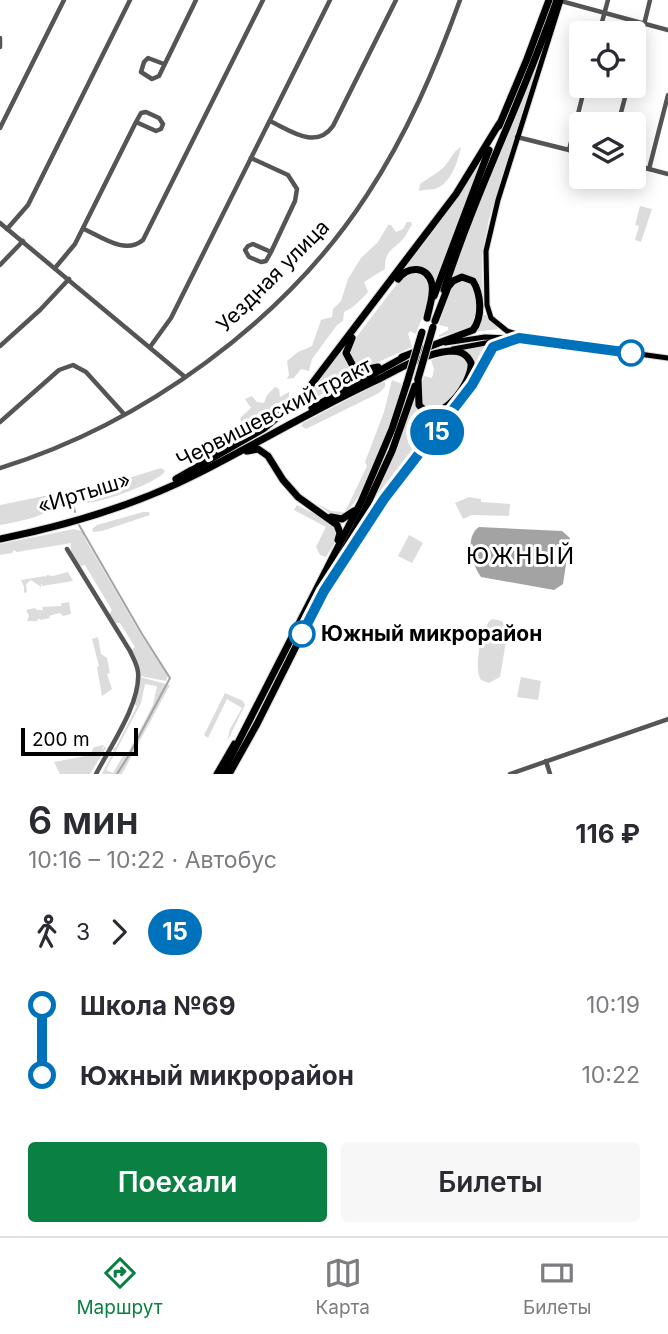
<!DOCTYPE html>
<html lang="ru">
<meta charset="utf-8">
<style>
body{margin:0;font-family:Inter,sans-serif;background:#f7f7f7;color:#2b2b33;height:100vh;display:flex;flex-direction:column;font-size:26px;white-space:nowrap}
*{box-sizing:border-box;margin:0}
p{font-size:23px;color:#7c7c81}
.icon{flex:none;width:38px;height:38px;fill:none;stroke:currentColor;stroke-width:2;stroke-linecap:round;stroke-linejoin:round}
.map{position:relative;height:774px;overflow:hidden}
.details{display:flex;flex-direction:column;background:#fff;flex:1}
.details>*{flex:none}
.badge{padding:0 14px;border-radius:23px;font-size:24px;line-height:46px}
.buttons{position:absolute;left:569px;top:21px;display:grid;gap:14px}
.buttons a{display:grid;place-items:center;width:77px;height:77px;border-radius:7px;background:#fff;box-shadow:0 4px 18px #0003;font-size:35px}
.scale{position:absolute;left:21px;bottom:18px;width:117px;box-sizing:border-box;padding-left:7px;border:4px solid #000;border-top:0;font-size:19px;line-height:24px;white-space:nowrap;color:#000;-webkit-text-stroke:5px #fff;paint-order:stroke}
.map>.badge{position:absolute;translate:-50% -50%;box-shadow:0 0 0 4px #fff}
.legs{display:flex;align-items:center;gap:10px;height:77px;padding:0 28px;font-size:23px}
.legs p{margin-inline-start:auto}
.summary{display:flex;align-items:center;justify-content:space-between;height:119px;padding:0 28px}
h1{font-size:38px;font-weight:600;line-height:52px}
.cta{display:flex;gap:14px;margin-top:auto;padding:14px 28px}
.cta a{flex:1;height:80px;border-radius:7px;background:#0b8043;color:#fff;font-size:28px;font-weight:600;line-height:80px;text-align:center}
.cta a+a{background:#f7f7f7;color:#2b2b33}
ul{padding:0 28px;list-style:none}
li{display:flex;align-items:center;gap:24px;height:70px;font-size:26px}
li i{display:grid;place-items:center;width:10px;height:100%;margin:0 9px;background:currentColor}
li i::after{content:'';width:18px;height:18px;margin:-9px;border:5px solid;border-radius:50%;background:#fff}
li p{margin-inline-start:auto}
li:first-child i{background:linear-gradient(#0000 50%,currentColor 0)}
li:last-child i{background:linear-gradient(currentColor 50%,#0000 0)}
.menu{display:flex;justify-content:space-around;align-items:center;height:98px;border-top:2px solid #e1e1e2;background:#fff;font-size:19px;color:#7c7c81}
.menu a{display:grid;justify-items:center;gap:4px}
.menu .on{color:#0b8043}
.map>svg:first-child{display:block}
.green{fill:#dcdcdc;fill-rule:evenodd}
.water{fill:#a3a3a3}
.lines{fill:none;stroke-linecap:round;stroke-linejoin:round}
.stream{stroke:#a3a3a3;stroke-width:2}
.major-casing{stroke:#dbdbdb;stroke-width:7}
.highway-casing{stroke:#dbdbdb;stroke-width:9}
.minor{stroke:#555;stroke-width:4.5}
.major{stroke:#000;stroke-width:5}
.highway{stroke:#000;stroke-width:7}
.highway-bridge-casing{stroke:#dbdbdb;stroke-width:9;stroke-linecap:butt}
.highway-bridge{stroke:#000;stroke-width:7}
.line-1-casing{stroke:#fff;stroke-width:16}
.line-1{stroke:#0072bc;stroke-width:10}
.stop-1-dot{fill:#fff;stroke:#0072bc;stroke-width:3.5}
.labels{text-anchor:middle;stroke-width:6;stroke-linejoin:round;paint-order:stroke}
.street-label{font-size:21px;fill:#000;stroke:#fff}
.stop-label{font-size:21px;font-weight:bold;fill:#000;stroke:#fff;text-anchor:start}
.neighbourhood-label{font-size:23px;letter-spacing:2px;fill:#000;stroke:#fff}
</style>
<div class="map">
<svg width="668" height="774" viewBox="0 0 668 774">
<rect width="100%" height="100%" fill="#fff"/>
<g class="green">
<path d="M549,32L489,219L482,256L483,315H487L498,329L474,332L482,319L478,283C471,273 460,272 451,279L472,218Z"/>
<path d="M461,147C458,161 451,184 435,189C430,190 425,189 419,191L420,184C428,178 438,173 445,166C451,159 453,151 461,147Z"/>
<path d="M481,160L435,284L415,267H408L400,272L459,194Z"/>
<path d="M640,206L652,209L641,242L635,240L639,226L635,225Z"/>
<path d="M407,222H411L412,225C409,228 408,232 406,235C396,250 384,248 385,269L364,282L368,292C362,299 353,308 344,312L343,321L337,325L312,359L309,371L301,369L294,378L287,379L289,375L287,361L298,352L312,346L321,320L332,317L333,309L341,301L348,279L361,258L378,242L388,225H391L396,232L403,229Z"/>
<path d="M411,271C444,280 424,311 416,334L410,331L408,334L412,347L367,367L354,363L349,353L351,344L403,276Z"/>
<path d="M464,279L473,285C476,300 479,314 472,328L439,337V335L448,330V327L439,325L447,296L456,282Z"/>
<path d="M494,343C464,397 424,445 385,492L382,491L346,554L385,474L415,399C426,444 473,388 474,366L462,350Z"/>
<path d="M345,344V361L359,375L332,387L304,406L289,412Z"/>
<path d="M456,353L469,362C467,380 455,399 439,410L424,408L419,397L424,376L432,378L434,369L431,360Z"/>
<path d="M392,380L402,384C394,417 368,496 342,516L329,513L316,503L331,511L345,512L367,466L365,462L384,412Z"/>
<path d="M385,382V387L379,393L306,429L301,426L303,423L379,383Z"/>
<path d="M275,387L279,389L280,397L289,392V402C276,412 259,430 242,423L240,418L251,408L245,399L252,396L257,402L264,403L267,395Z"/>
<path d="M161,468L165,471C160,482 91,508 79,502L77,498L80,493Z"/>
<path d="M59,493L63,501C46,517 22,521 0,525V505Z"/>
<path d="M469,497L481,499V502L510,504L509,516L472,515L463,519L455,503Z"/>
<path d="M297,505L332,523L337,528V539L326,557L320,555L316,547L326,527L294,510Z"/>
<path d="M143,512H149L150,515L102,531L93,532L92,529L97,525Z"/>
<path d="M74,529L85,532L84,537L141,635L168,676L166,681L140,676L137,662L131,650L135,647L120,623H115L109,614L112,610L85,565L80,566L71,552V543L17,552L14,550L12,553L0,555V544Z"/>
<path d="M409,535L423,543L412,563L398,556Z"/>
<path d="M68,572L73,581L42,586L41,582V587L31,580L26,584L27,592L24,593V587L21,580L45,576V578L47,575L53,576Z"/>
<path d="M69,602L71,614L63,616L60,613L49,616L50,618L40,620L39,618L37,621H27L29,616L26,610L34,608L38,610H43L42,607L61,606L62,603Z"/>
<path d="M492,619L502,621L508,630L500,677L489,683L481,680C473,669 481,626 492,619Z"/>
<path d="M98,637L101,654L107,658L110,673L107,674L112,689L102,696L97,667L99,666L92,639Z"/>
<path d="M140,677L170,685L122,774H102L114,751L112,749L116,747L137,706L134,704ZM145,684L157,686L153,705L127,755L124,754L113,773L106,770L141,703Z"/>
<path d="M521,677L541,681L538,700L517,697Z"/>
<path d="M225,693L243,701L245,705L227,742L230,729L242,708L227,699L208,738L204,735Z"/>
<path d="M104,745L101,753L105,746L106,748L90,774H60L54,762L90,755L94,747Z"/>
</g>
<path class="water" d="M479,527L562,531L570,538L563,584L554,590L481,577C472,565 464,537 479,527Z"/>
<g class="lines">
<g class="stream">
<path d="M71,493L75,512"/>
<path d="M79,525L142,634L170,678L129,755L117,774"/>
</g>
<g class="major-casing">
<g id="major">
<path d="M532,339L668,358"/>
<path d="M533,339L507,331L491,318L487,305L486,251L498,200L561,0"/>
<path d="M445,343L485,337L512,338"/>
<path d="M453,349L502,340"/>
<path d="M335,574L384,499L477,378L491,349L499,343L514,339"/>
<path d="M216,774L234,743"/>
</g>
</g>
<g class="highway-casing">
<g id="highway">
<path d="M499,126L527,59L549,0"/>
<path d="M398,279C408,266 427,265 432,284C434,295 429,308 427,318"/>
<path d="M444,290C476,191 523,98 557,0"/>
<path d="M434,296L489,150"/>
<path d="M352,338L346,353L353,366L364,370L378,367"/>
<path d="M402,357L473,330C483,317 481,294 473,281L462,277L453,281L448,287L435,321"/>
<path d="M312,408L406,356"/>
<path d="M247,451L258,449L268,456L283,480L298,497L337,525L340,533L338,540"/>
<path d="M176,479L263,429L301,398L456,194L499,124"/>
<path d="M331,517L342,519L354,511"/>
<path d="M0,539C69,525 134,506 197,474C258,443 318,407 381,378C402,367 426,353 450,351C461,351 467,354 471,363C473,381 439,430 419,405L418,379"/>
<path d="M222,774L361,502L392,429L407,383"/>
<path d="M229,774L257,724L367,505L392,451L415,386"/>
</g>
</g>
<g class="minor">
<path d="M561,1L668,30"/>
<path d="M599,33L608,0"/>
<path d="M0,38V47"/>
<path d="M164,64L148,58L144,62L141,72L152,79L159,76L196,0"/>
<path d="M634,66L650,0"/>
<path d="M270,121C291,131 316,150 333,126L396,0"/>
<path d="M618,124L628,86"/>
<path d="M0,128L64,0"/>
<path d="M517,137L581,153"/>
<path d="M569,150L585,86"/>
<path d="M251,158L288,175L297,189L295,201L271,252L253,244L248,246L245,250L249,257L261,262L266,261L271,252"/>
<path d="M634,165L668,174"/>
<path d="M649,169L668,95"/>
<path d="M0,223L185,377"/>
<path d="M7,229L28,205L130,0"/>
<path d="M84,229C102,237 125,255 143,240L263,0"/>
<path d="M0,265L23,241"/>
<path d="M55,268L75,244L136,122L156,131L161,129L163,124L159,118L146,112L141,113L136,122"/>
<path d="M0,346L40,310L69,279"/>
<path d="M150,347L171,318L330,0"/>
<path d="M0,422L59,370L73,365L86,372L124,414"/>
<path d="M0,468C143,424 285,321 367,195C407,134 435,69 460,0"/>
<path d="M67,549L130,651C133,658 137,664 138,672C141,703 110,747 96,774"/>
<path d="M546,761L550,774"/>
<path d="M510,774L668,719"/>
</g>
<use href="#major" class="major"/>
<use href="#highway" class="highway"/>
<g class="highway-bridge-casing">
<g id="highway-bridge">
<path d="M418,379L433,327"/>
<path d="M407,383L422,332"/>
</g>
</g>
<use href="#highway-bridge" class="highway-bridge"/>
</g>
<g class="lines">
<g class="line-1-casing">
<path id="line-1" d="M302,634L324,591L384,499L472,385L493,347L519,338L631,353"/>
</g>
<use href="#line-1" class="line-1"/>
</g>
<g class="stop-1-dot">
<circle cx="631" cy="353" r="12"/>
<circle cx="302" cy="634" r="12"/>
</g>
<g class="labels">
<g class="street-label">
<text transform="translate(273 276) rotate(-45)" y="7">Уездная улица</text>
<text transform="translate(274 413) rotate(-27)" y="7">Червишевский тракт</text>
<text transform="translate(84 493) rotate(-17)" y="7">«Иртыш»</text>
</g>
<g class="stop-label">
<text x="321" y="641">Южный микрорайон</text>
</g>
<g class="neighbourhood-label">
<text x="521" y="564">ЮЖНЫЙ</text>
</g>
</g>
</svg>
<div class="buttons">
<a><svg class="icon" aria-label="locate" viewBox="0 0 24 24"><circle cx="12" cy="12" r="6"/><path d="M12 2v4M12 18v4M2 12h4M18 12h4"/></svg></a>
<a><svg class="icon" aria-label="layers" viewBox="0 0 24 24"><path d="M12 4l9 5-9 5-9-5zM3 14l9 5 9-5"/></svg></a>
</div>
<div class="scale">200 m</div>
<b class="badge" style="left:437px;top:432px;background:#0072bc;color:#fff">15</b>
</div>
<section class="details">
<div class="summary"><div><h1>6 мин</h1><p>10:16 – 10:22 · Автобус</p></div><b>116 ₽</b></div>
<div class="legs"><svg class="icon" aria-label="walk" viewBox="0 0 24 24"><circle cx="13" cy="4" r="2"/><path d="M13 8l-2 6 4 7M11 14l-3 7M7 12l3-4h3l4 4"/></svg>3<svg class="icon" aria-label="forward" viewBox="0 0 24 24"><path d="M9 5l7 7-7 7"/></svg><b class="badge" style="background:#0072bc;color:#fff">15</b></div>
<ul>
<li><i style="color:#0072bc"></i><b>Школа №69</b><p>10:19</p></li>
<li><i style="color:#0072bc"></i><b>Южный микрорайон</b><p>10:22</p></li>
</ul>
<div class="cta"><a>Поехали</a><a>Билеты</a></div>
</section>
<nav class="menu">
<a class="on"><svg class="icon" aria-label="directions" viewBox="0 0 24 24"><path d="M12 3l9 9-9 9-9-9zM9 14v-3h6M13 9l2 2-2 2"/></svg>Маршрут</a>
<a><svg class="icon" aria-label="map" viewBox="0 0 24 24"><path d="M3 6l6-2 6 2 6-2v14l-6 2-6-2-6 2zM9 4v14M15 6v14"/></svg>Карта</a>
<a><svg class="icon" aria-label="tickets" viewBox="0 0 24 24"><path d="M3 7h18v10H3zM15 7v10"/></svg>Билеты</a>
</nav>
